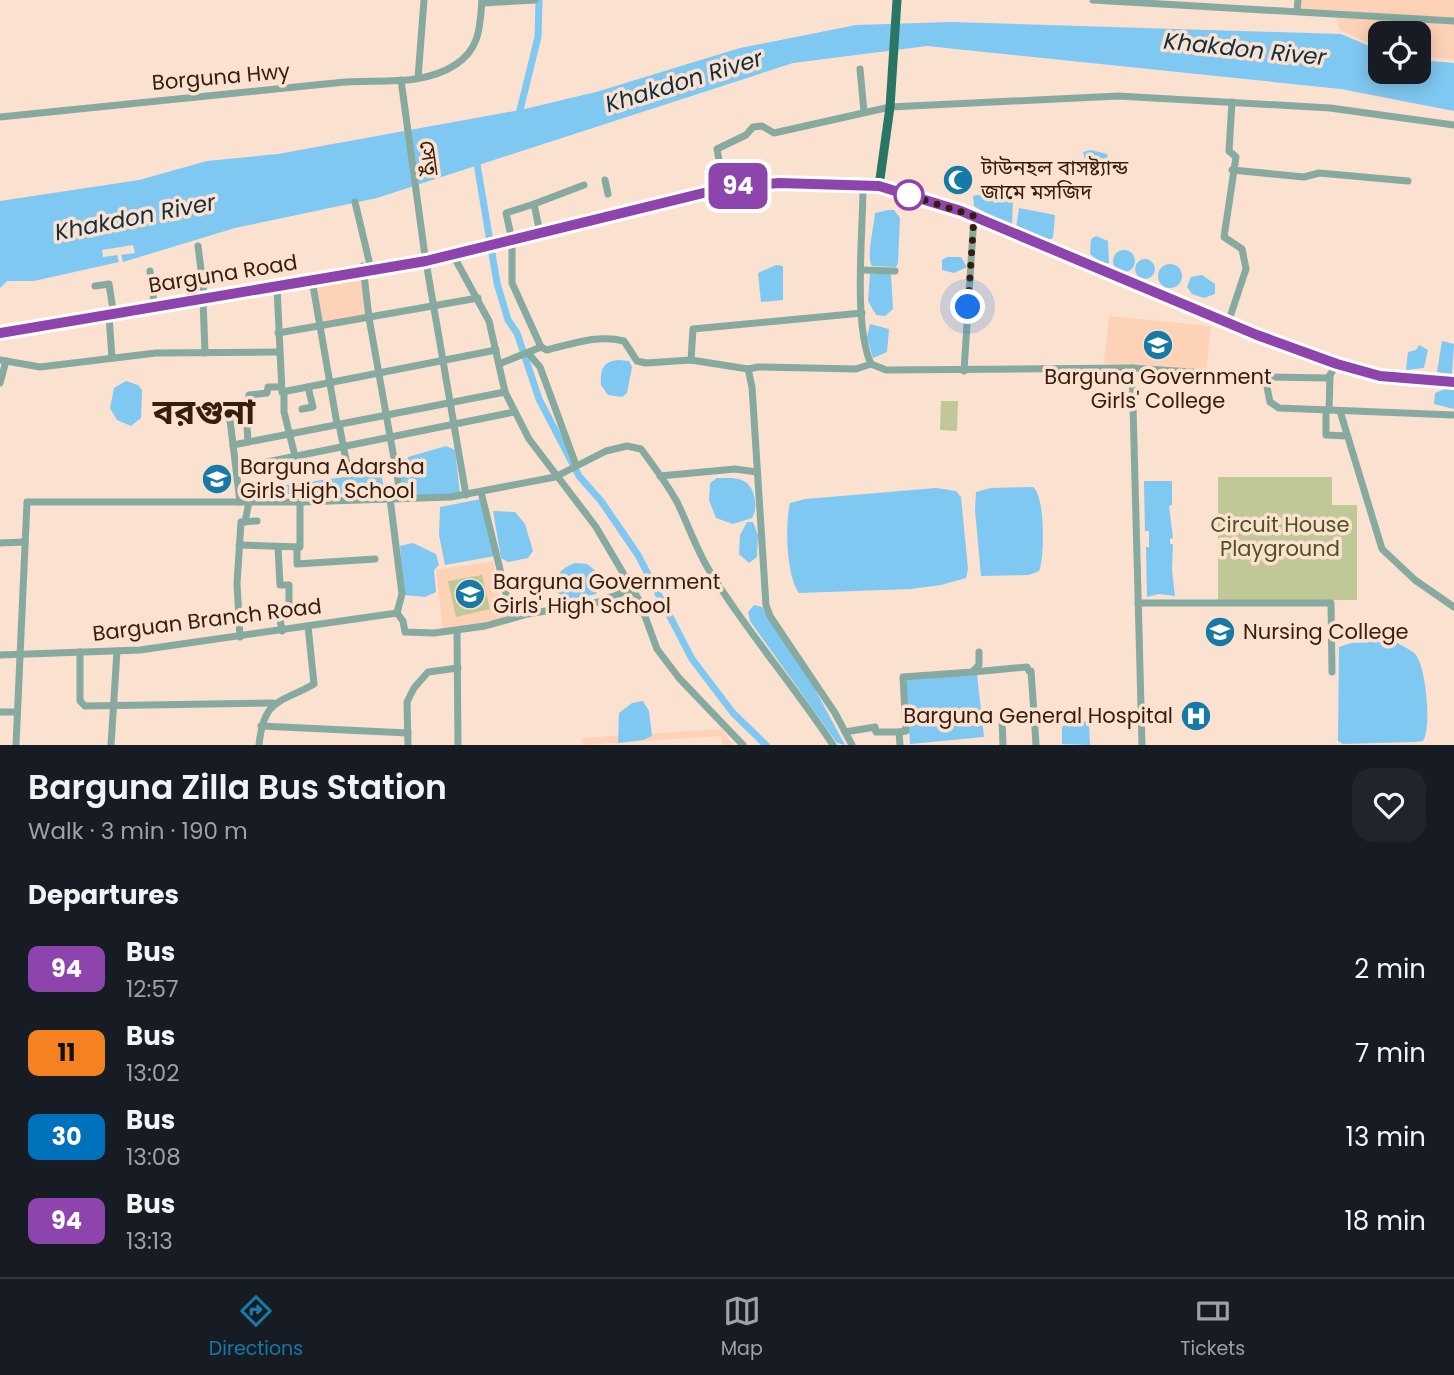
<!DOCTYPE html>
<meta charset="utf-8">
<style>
body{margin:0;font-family:Poppins,"Noto Sans Bengali",sans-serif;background:#20242c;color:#f1f3f6;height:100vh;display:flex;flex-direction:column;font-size:26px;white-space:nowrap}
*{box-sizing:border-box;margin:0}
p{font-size:23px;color:#9ea1a6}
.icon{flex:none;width:38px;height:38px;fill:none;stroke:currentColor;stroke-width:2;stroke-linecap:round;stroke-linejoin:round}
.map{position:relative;height:745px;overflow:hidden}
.details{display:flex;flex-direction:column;background:#171b24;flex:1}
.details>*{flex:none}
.badge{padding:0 14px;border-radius:10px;font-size:24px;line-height:46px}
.tools{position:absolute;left:1368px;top:21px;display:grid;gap:14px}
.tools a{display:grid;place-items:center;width:63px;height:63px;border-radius:14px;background:#171b24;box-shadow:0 4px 18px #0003;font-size:35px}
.you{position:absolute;width:35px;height:35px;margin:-18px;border:5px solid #fff;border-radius:50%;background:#1a73e8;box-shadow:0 0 0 10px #1a73e833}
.map>.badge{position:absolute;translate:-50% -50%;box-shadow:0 0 0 4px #fff}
h2{padding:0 28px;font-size:26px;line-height:63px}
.round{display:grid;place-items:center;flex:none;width:74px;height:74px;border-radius:21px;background:#20242c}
.head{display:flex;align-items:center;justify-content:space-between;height:119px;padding:0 28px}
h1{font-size:33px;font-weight:600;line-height:52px}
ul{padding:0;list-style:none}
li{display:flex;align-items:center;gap:21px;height:84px;padding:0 28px}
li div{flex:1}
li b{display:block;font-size:26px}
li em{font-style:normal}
li .badge{min-width:77px;font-weight:700;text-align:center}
.menu{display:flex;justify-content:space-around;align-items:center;height:98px;border-top:2px solid #363941;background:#171b24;font-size:19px;color:#9ea1a6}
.menu a{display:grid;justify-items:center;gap:4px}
.menu .selected{color:#1779a5}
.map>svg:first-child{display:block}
.built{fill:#fdd2b7}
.green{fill:#c1c897}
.water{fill:#7fc8f2}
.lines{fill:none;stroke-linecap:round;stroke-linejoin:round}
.canal{stroke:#7fc8f2;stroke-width:7}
.minor{stroke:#86aa9f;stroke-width:7}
.major{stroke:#297664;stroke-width:9}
.line-casing{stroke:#fff;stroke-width:16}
.line{stroke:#8e44ad;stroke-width:10}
.walk{stroke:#351e0d;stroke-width:7;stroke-dasharray:0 12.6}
.stop-dot{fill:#fff;stroke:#8e44ad;stroke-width:3.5}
.labels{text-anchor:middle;stroke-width:7;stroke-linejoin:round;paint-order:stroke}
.street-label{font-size:21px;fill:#351e0d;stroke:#fbe1d0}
.poi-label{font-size:21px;fill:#351e0d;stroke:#fbe1d0;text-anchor:start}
.park-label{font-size:21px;fill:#4e531f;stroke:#fbe1d0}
.water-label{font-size:23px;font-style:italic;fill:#0e3041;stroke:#fbe1d0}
.town-label{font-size:35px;font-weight:bold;fill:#351e0d;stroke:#fbe1d0}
</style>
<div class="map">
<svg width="1454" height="745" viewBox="0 0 1454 745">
<rect width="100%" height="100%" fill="#fbe1d0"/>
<g class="built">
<path d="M1298,0H1454V18L1298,8Z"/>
<path d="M1336,18L1454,23V60L1419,56V33H1381V49L1340,30Z"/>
<path d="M363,267L368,318L321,326L312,275Z"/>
<path d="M1109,316L1211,326L1206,373L1104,363Z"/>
<path d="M493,561L505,618L443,633L436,570Z"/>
<path d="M722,729L733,745H722L721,736L583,745L582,738Z"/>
</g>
<g class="green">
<path d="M941,401H958L957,431L940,430Z"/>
<path d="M1218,477H1332V505H1357V600H1218Z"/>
<path d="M482,575L490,609L456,617L448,581Z"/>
</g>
<g class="water">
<path d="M951,22L1341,34L1381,51V72H1419V60L1454,63V111L1341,89L927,46L793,63L377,198L235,228L123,262L121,255L135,253L133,245L102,250L103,257L117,255L119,262L34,281H7L0,288V201L139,180L207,161L278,154L520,110L596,92L740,48L856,25Z"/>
<path d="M1091,150L1107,154L1110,166L1107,169L1087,166L1083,152Z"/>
<path d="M994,192L1013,201L1012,224L1006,225L974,206L973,196Z"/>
<path d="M1019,208L1055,215L1053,238L1045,241L1016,229Z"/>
<path d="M888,210H894L900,218L898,263L896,267L872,266C866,258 874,227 875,213Z"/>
<path d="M1096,236L1108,241L1109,263L1103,265L1090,254L1091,239Z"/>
<circle cx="1124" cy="261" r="11"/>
<path d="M947,257H961L967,267L954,273L942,270V260Z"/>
<circle cx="1145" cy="269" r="10"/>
<circle cx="1170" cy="276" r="12"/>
<path d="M776,265L783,266V300L761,302L758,273Z"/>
<path d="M870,274H891L893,309L885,316L876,315L868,301Z"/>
<path d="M1202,275L1215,284V294L1204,298L1192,294L1187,287L1191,277Z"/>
<path d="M870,324L889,329L887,352L873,358L867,337Z"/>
<path d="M1442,341L1454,344L1452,375L1437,372Z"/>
<path d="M1419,345L1428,350L1424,368L1406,370L1408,352L1416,350Z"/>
<path d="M619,360L629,361L632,367L627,393L622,397L608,395L601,385C600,369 603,361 619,360Z"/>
<path d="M126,381L138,385L142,390L141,418L131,426L117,420L110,408L114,388Z"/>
<path d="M1445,389H1454V409L1434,404L1435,393Z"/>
<path d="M446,446L455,450L460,494L405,497L399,472L407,465L408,457Z"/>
<path d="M381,472L385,494H261L264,488Z"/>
<path d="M717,478C733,478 750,476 754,496C756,504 756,511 752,518L733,524L716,518L709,500L710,483Z"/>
<path d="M1144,481H1172V505L1169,506L1173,538L1170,539V544H1173L1172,570L1175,596L1159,594L1147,597L1146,547H1149V531H1145Z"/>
<path d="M1033,487C1045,495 1045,557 1039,571L1029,575L981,576L975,510L976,492L991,488Z"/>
<path d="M936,488L956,491L961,497L968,569L966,578L941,585L911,589L799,593C786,576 785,523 790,503L805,499Z"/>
<path d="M481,499L495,556L445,565L439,535L440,507Z"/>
<path d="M493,511L515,512L525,524L533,551L528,558L508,562L501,558Z"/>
<path d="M747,522H753L758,535L757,557L749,563L739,554L740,535Z"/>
<path d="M413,543L436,554L439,565L434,570L436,592L425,597L404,595L400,546Z"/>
<path d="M575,563L587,564L596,571L599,586L596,594L566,601L557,592C555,576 559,569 575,563Z"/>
<path d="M754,605L762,607L804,669L845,745L837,743L750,621L748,612Z"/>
<path d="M1393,641C1399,644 1412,650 1416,655C1426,668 1432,729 1423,741L1415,742L1343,744L1338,741L1339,647L1351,643Z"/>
<path d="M977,674L984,737L910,744L906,680Z"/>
<path d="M643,701L649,711L652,736L643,740L618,743L619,713L632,703Z"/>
<path d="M1072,720H1083L1089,725L1090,745L1062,744V727Z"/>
</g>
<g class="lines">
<g class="canal">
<path d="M520,110L538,37L539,0"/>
<path d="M476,158L497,283L508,320L517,333L539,399L579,476L601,501L638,555L692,659L733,713L766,745"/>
</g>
<g class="minor">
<path d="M1093,0L1454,21"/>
<path d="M482,3L535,0"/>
<path d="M1297,11L1298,0"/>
<path d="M860,69L864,112"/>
<path d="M418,78L424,0"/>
<path d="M401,80L425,256L466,495"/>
<path d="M0,117C112,105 223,95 335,83C375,78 419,88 455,65C480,49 480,27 482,0"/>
<path d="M1232,170L1304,177L1319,173L1408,181"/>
<path d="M605,180L608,194"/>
<path d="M863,186C863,234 853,323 871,364L886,370L1132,368L1265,377L1328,378L1337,364"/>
<path d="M724,188L717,149L746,135L753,127L762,126L774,133L890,107L1118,96L1330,108L1454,125"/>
<path d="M355,202L370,265"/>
<path d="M534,204L506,213L512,240V283L541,347L547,350C572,344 598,334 624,341L637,361L646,363L691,360L748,369L752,387L766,605L770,616L835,713L852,745"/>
<path d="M540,233L534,204L584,185"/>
<path d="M198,246L204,294"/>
<path d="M453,255L489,321L505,392L529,439L596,527L639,600L657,649L679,678L743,745"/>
<path d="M363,266L369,318L401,498"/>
<path d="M862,270L895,271"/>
<path d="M150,271L154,302"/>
<path d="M312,280L337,424"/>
<path d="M95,286L109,284L113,310"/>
<path d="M277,287L282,392L496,350"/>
<path d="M203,299L205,353"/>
<path d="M109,316L112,358"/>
<path d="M1228,323L1246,269L1242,249L1224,237L1236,157L1229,151L1232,102"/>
<path d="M278,333L478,298"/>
<path d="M528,353L540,367L576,465"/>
<path d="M0,360L40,367L156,353L279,352"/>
<path d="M691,360L693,329L862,313"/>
<path d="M499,364L541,347"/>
<path d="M1132,368L1142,745"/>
<path d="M748,369L758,367L856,369L871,364"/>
<path d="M964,371L974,216"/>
<path d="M1265,377L1270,402L1279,408L1454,415"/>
<path d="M0,383L6,361"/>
<path d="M284,392V412L295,456"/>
<path d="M302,409L313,407L308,387"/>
<path d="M1326,410V435L1347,436"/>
<path d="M1329,410L1330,377"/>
<path d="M1340,411L1382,549L1415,580L1454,607"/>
<path d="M230,420L240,502"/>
<path d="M339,424L349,475"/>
<path d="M248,442L246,410L249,395L267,393L268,387H281"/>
<path d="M233,445L505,392"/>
<path d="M237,468L514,412"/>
<path d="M660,476L735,469L757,472"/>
<path d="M481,492L512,618"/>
<path d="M390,498L402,594L397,613"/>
<path d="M245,522L249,502"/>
<path d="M0,543L25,542"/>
<path d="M239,545L300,547V502"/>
<path d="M278,547L280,585H289V611L279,612L282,631"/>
<path d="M297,547V564L375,559"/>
<path d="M1138,603H1331L1332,672"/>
<path d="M397,613L403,621L405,632L434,633L485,626L528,614L598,602L632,589"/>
<path d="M457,631L458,745"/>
<path d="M240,637L237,584L241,522L257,521"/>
<path d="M80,652V701L85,706L273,703"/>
<path d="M0,655L140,650L397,613"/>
<path d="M973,672L1027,667L1029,671H1031L1034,714"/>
<path d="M0,712H17"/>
<path d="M261,726L408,733"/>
<path d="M845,732L875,727L876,732H899L900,745"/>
<path d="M899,732L906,731L903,677L972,672L979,665V652"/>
<path d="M16,745L27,502H300L451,497L555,477L606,451L627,446L641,449C653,465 667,484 677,502C688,524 696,549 709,570C746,631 794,685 833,745"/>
<path d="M111,745L117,651"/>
<path d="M259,745C264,698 279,704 314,684L308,626"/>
<path d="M408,745L407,702L414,688L428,672L458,668"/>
<path d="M1003,745L1002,718L1034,714L1036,745"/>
</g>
<g class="major">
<path d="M879,186L890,107L897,0"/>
<path d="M0,333L426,261L724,188L779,183L879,186L961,211L1257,336L1337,364L1380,376L1454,382"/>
</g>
</g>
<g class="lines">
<g class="line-casing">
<path id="line" d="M0,333L426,261L724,188L779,183L879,186L961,211L1257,335L1337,364L1380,376L1454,382"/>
</g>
<use href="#line" class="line"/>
<path class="walk" d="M909,195L899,192L974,216L968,307"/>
</g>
<defs>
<g id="mosque-disc" transform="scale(1.575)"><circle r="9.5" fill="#1779a5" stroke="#fbe1d0"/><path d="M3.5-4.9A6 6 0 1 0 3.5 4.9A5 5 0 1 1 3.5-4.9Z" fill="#fff"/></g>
<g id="university-disc" transform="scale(1.575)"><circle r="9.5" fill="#1779a5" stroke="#fbe1d0"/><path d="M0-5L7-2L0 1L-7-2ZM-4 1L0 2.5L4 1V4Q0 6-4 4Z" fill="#fff"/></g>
<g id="hospital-disc" transform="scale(1.575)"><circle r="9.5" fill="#1779a5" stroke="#fbe1d0"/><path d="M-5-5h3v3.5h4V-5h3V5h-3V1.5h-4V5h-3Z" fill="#fff"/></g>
</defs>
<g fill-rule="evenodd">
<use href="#mosque-disc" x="958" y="180"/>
<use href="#university-disc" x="1158" y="345"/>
<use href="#university-disc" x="217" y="479"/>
<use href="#university-disc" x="470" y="594"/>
<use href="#university-disc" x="1220" y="632"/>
<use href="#hospital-disc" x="1196" y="716"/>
</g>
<circle class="stop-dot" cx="909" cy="195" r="14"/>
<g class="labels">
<g class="street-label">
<text transform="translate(221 77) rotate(-5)" y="7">Borguna Hwy</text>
<text transform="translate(429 158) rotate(82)" y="7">সেতু</text>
<text transform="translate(223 274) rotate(-9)" y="7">Barguna Road</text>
<text transform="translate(207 620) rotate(-7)" y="7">Barguan Branch Road</text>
</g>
<g class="poi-label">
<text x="981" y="175">টাউনহল বাসষ্ট্যান্ড<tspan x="981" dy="24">জামে মসজিদ</tspan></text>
<text x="1158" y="384" text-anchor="middle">Barguna Government<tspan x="1158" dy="24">Girls' College</tspan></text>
<text x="240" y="474">Barguna Adarsha<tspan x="240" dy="24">Girls High School</tspan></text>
<text x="493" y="589">Barguna Government<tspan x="493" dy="24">Girls' High School</tspan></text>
<text x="1243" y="639">Nursing College</text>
<text x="1173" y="723" text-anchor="end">Barguna General Hospital</text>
</g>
<g class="park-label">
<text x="1280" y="532">Circuit House<tspan x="1280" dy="24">Playground</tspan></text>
</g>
<g class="water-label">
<text transform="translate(1245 49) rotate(6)" y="8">Khakdon River</text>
<text transform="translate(684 81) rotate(-17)" y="8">Khakdon River</text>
<text transform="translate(135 217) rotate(-11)" y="8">Khakdon River</text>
</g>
<g class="town-label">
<text x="204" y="424">বরগুনা</text>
</g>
</g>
</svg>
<div class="tools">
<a><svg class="icon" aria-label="locate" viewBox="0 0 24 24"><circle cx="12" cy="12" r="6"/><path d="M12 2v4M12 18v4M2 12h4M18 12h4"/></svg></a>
</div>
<div class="you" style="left:968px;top:307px"></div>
<b class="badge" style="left:738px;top:186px;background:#8e44ad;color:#fff">94</b>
</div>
<section class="details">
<div class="head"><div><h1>Barguna Zilla Bus Station</h1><p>Walk · 3 min · 190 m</p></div><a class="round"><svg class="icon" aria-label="heart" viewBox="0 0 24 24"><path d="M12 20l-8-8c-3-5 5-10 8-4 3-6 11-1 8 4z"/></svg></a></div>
<h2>Departures</h2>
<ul>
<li><span class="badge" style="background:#8e44ad;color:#fff">94</span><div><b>Bus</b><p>12:57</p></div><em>2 min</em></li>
<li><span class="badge" style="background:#f58220;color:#111">11</span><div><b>Bus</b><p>13:02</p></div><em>7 min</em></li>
<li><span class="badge" style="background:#0072bc;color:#fff">30</span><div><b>Bus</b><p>13:08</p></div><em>13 min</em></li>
<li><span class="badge" style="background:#8e44ad;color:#fff">94</span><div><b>Bus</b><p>13:13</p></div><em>18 min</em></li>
</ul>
</section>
<nav class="menu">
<a class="selected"><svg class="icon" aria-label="directions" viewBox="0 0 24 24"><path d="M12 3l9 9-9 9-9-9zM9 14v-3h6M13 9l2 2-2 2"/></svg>Directions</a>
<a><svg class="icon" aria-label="map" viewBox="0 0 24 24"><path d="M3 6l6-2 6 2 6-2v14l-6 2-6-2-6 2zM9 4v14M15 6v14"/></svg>Map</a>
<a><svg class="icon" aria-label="tickets" viewBox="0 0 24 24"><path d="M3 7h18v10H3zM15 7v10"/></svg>Tickets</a>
</nav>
